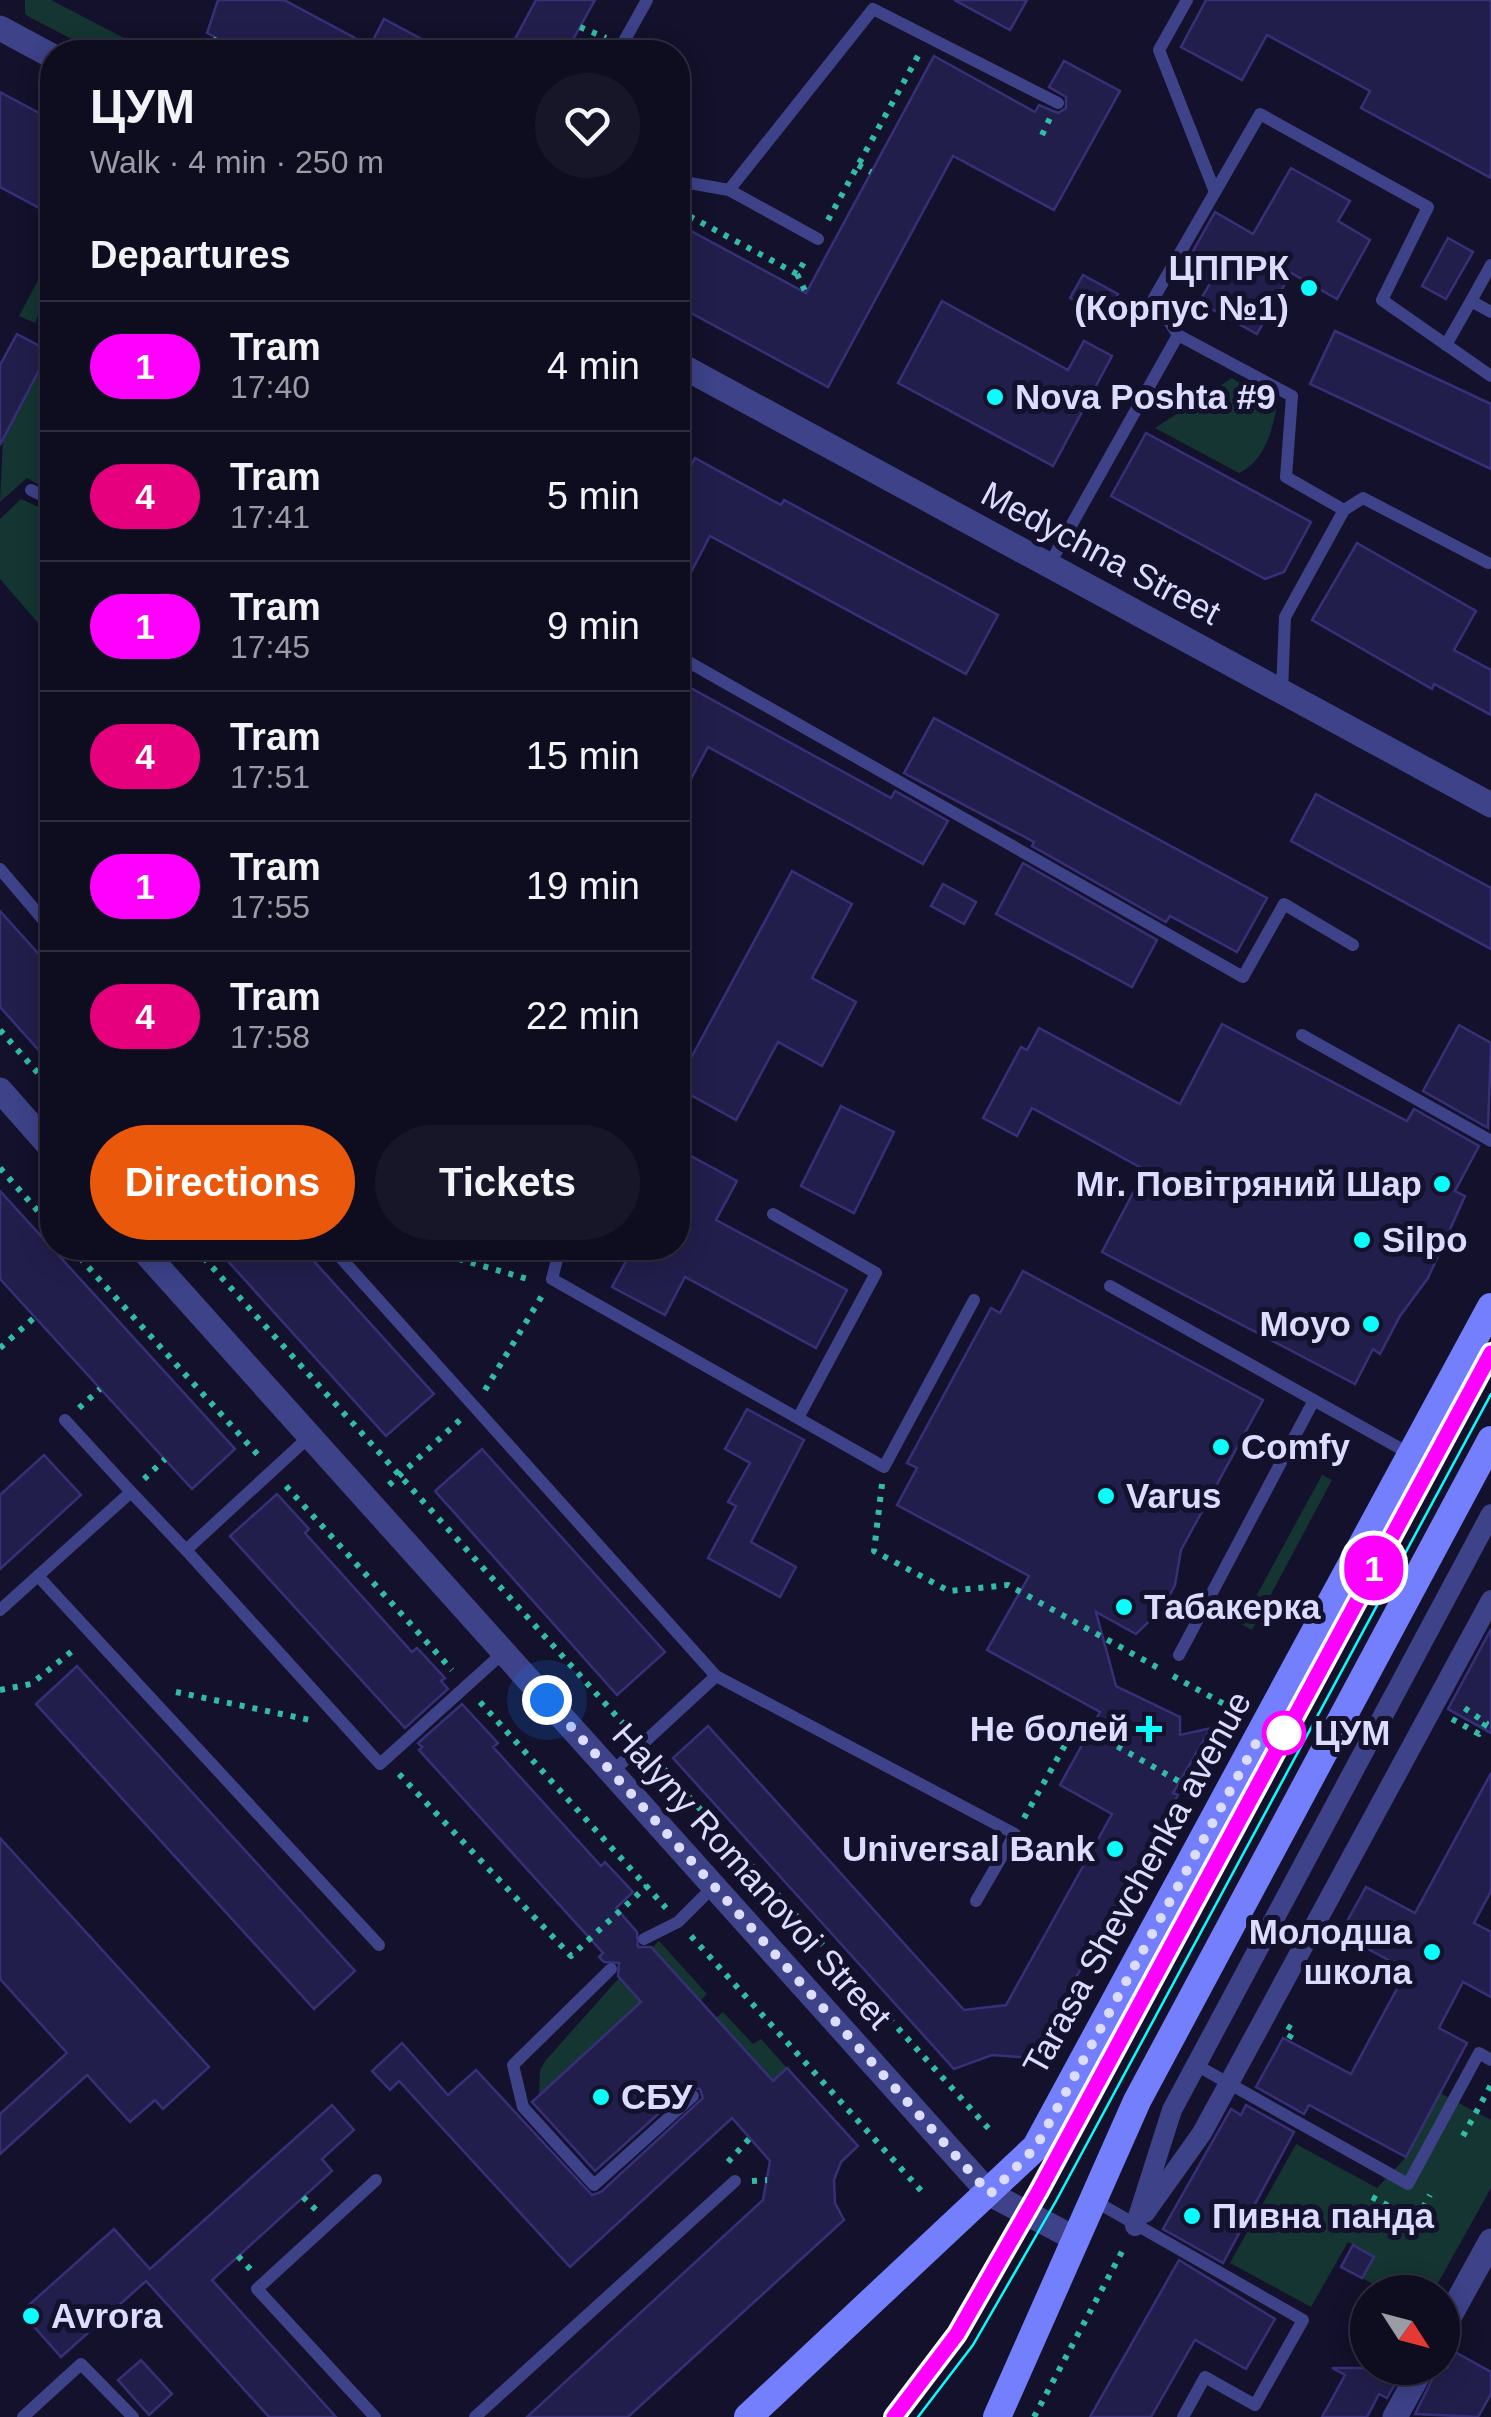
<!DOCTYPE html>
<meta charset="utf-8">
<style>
body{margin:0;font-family:Helvetica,sans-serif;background:#171629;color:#f1f3f6;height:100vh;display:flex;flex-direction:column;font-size:38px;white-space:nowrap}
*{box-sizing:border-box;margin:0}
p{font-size:32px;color:#9b9ca5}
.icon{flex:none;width:55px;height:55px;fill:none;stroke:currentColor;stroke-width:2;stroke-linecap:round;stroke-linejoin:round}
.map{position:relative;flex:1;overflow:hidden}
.panel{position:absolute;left:40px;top:40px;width:650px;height:1220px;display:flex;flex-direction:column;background:#0e0d20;border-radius:40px;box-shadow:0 5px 25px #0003,0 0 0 2px #2e2d3e}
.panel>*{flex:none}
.badge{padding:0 20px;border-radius:32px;font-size:35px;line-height:65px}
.needle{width:65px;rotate:126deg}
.buttons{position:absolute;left:1350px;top:2275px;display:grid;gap:20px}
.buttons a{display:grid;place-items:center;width:110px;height:110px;border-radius:50%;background:#0e0d20;box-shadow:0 5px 25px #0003,0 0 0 2px #2e2d3e;font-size:50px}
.you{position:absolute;width:50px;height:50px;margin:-25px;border:8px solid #fff;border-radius:50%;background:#1a73e8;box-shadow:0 0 0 15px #1a73e833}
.map>.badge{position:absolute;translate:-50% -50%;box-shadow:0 0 0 5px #fff}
h2{padding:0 50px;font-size:38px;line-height:90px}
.round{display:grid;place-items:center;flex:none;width:105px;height:105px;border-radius:52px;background:#171629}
.overview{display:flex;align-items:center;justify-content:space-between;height:170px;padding:0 50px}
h1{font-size:48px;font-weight:700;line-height:75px}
.cta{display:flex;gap:20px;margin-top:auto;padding:20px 50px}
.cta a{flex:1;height:115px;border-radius:60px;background:#ea580c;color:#fff;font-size:40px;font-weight:700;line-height:115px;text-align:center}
.cta a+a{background:#171629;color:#f1f3f6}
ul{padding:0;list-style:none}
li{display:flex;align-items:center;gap:30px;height:130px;padding:0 50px;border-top:2px solid #2e2d3e}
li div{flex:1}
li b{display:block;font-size:38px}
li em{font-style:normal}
li .badge{min-width:110px;font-weight:700;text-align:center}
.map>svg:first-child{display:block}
.green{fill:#143531}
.building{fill:#221e4c;stroke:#373078;stroke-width:2.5}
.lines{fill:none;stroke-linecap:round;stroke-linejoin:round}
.path{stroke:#32bca6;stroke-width:6;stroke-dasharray:5 8;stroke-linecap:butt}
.service{stroke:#3d4289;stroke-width:12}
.pedestrian{stroke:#3d4289;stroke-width:20}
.minor{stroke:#3d4289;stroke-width:25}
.secondary{stroke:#747ffd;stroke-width:28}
.tram{stroke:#0afcfb;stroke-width:2.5}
.line-casing{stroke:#fff;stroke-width:22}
.line{stroke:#f0f;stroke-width:15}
.walk{stroke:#dcdcff;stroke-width:10;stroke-dasharray:0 18}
.poi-dot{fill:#0afcfb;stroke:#13112b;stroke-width:4}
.stop-dot{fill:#fff;stroke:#f0f;stroke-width:5}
.labels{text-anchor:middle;stroke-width:10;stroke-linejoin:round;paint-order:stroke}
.poi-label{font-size:35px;font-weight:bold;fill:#dcdcff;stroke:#13112b;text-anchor:start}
.street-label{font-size:35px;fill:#dcdcff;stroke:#13112b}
.stop-label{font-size:35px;font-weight:bold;fill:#dcdcff;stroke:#13112b;text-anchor:start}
</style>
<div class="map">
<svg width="1491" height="2417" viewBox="0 0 1491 2417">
<rect width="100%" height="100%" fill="#13112b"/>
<g class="green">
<path d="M25,0H51L151,52H97L31,18L25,14Z"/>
<path d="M52,254V279L35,323L19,316Z"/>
<path d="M49,351L52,353V492L27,478L0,502L3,441Z"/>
<path d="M1232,378L1277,406C1272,432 1264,461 1239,473L1155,428Z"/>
<path d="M21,499L52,513V639L0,579V519Z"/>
<path d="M1322,1475L1332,1480L1252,1630L1241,1624Z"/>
<path d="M659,1941L707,1994L700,2001L652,1948Z"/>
<path d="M619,1978L641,2002L539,2095L540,2070L546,2060Z"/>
<path d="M723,2012L753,2044L761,2039L787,2068L773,2081L716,2018Z"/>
<path d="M1440,2093L1491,2120V2188L1433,2292H1388L1362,2278L1373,2257L1348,2242L1311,2307L1230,2263L1296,2144L1377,2188L1406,2157Z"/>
</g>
<g class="building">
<path d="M218,0H284L370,46L384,19L446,52H243L207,33Z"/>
<path d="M536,0H595L566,52H508Z"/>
<path d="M954,0H1027L1010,30Z"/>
<path d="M1206,0H1491V178L1361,108L1370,91L1267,35L1242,80L1181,47Z"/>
<path d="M934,56L1035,112L1039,105L1058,113L1066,108V97L1049,87L1064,61L1120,91L1054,210L953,156L828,387L678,306V224L806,293Z"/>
<path d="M0,92L52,120V197L45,211L0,187Z"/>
<path d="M1291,168L1350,201L1338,221L1370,240L1337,299L1291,273L1257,334L1199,302L1211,282L1184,267L1215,212L1253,234Z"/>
<path d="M1448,238L1473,252L1446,299L1422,286Z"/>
<path d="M1083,275L1118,294L1106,317L1070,298Z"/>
<path d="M942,301L1068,370L1084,341L1112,356L1053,466L898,383Z"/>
<path d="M1335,331L1491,404V469L1310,384Z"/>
<path d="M17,334L49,351L0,445V365Z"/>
<path d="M1146,433L1311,522L1284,572L1265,579L1111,496Z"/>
<path d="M695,458L781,505L784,500L998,615L966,674L710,536L678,597V491Z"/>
<path d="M1357,543L1476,611L1454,650L1491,670V715L1434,684L1432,689L1312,620Z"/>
<path d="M678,681L891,798L895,791L948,821L923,864L708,747L678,803Z"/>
<path d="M934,718L1267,898L1237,952L1170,916L1166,922L1032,846L1034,842L904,773Z"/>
<path d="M1316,794L1491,888V949L1291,841Z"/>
<path d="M1023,863L1157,940L1132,987L996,914Z"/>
<path d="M792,871L852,904L812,978L856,1002L822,1066L778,1042L736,1120L678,1088V1082Z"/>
<path d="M943,884L976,902L964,924L931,906Z"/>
<path d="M0,911L52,969V1065L0,1007Z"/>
<path d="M1222,1024L1407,1121L1414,1109L1479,1146L1455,1191L1465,1196L1428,1278L1400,1316L1380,1354L1373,1349L1355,1384L1102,1252L1145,1170L1032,1108L1017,1136L983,1118L1021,1047L1027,1050L1039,1028L1180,1104Z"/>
<path d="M1459,1025L1491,1043L1488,1128L1423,1091Z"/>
<path d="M841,1106L894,1132L854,1213L801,1186Z"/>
<path d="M678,1149L737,1181L716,1220L847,1290L816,1348L685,1277L665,1315L612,1287L633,1248H678Z"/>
<path d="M0,1191L235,1449L192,1489L0,1279Z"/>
<path d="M216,1248H302L434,1394L386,1436Z"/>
<path d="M1023,1271L1263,1400L1181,1550L1175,1585L1162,1609L1136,1634L1096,1612L1116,1686L1180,1717V1735L1211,1728L1173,1793L1178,1795L1031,2058L992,2055L954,2069L673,1758L708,1726L964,2010L1006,2005L1112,1814L1060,1785L1100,1712L987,1650L1029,1576L897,1505L917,1468L907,1463L991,1308L1000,1313Z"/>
<path d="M747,1409L804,1440L751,1542L796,1567L780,1597L708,1558L736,1506L728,1502L750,1463L725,1449Z"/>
<path d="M482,1449L665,1652L617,1695L435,1491Z"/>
<path d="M44,1455L81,1495L0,1569V1495Z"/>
<path d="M277,1494L309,1529L305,1533L412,1652L417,1648L445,1678L441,1681L448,1689L405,1728L230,1536Z"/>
<path d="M1491,1629V1733L1448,1709Z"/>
<path d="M77,1666L355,1971L314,2009L36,1704Z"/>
<path d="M462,1704L498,1743L493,1747L601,1866L605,1862L633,1892L616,1908L637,1932L638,1947H651L773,2081L787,2068L858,2146L841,2162L834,2180L835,2203L844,2220L628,2417H527L763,2200L770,2161L732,2118L570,2267L399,2081L390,2090L372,2071L402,2043L448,2095L476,2070L592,2195L601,2192L703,2098L700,2089L687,2088L595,2171L532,2102L641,2002L618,1976L619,1963L604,1962L599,1957L603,1953L419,1750L422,1747L418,1743Z"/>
<path d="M1491,1773V1891L1474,1923L1491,1932V1997L1463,1982L1439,2028L1467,2043L1406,2157L1309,2105L1304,2114L1256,2087L1283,2038L1351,2074L1407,1970L1340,1934L1366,1887L1415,1913Z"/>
<path d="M0,1838L209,2067L163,2109L155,2100L130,2122L87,2075L0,2154V2114L67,2053L0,1979Z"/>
<path d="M332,2105L354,2130L322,2159L332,2171L212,2280L336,2417H269L146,2281L61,2357L21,2312L114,2229L150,2269Z"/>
<path d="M1246,2105L1294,2132L1223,2263L1163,2229L1231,2109L1241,2115Z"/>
<path d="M1353,2245L1374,2257L1362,2278L1341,2267Z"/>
<path d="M1179,2260L1275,2319L1246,2369L1195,2340L1151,2417H1090Z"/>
<path d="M1455,2352L1491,2372V2394L1478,2417L1415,2414L1438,2368H1447Z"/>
<path d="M141,2360L172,2394L149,2415L118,2380Z"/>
<path d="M1332,2368H1404L1387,2398L1379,2394L1367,2417H1322L1345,2375Z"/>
</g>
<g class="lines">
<g class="path">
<path d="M580,27L606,38"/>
<path d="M209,52L217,38"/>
<path d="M1042,135L1050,118"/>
<path d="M858,165L871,172"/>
<path d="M678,210L797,274L807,257"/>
<path d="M828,220L918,56"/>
<path d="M797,274L806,293"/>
<path d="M0,1030L52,1089"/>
<path d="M0,1168L52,1227"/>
<path d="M71,1248L258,1455"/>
<path d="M195,1248L629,1730"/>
<path d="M421,1248L531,1280"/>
<path d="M0,1348L35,1317"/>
<path d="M485,1390L543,1294"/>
<path d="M79,1408L100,1389"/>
<path d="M144,1479L165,1459"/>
<path d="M882,1484L874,1551L949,1591L1008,1585L1162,1670"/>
<path d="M389,1485L461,1419"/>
<path d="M286,1486L452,1670"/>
<path d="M1173,1676L1224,1704"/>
<path d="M0,1690L31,1684L76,1648"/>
<path d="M176,1692L310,1720"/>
<path d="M480,1702L666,1908"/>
<path d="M1452,1719L1479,1734L1486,1723L1460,1705"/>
<path d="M654,1758L989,2129"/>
<path d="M399,1774L571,1956L647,1886"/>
<path d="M1024,1818L1069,1738L1099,1736L1196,1791"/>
<path d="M691,1936L925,2195"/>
<path d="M1287,2026L1294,2030L1288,2040"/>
<path d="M1463,2136L1491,2085"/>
<path d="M728,2162L750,2138"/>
<path d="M752,2181L767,2180"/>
<path d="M303,2197L316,2210"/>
<path d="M1372,2197L1416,2221L1430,2195"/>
<path d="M238,2256L251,2270"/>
<path d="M1034,2417L1125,2246"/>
</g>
<g class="service">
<path d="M1187,0L1159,50L1215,192"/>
<path d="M618,52L647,0"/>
<path d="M678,181L729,190L873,9L1058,103"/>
<path d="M729,190L818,239"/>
<path d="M1491,265L1471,301L1491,312"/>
<path d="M1178,335L1292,396L1286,477L1344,510"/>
<path d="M1446,345L1471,301"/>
<path d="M31,490L52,500"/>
<path d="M1049,565L1178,335L1154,298L1260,114L1428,207L1382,300L1491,376"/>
<path d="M678,656L1243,977L1284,904L1353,945"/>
<path d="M1282,691L1285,617L1344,510L1363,498L1488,563"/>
<path d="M0,869L52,930"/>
<path d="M1302,1035L1491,1141"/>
<path d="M773,1214L876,1273L798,1418"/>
<path d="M332,1248L716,1676"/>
<path d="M560,1248L552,1279L884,1467L974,1300"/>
<path d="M1110,1286L1412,1455"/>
<path d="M65,1420L131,1492"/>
<path d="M186,1550L380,1764L504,1652"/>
<path d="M38,1576L379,1945"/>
<path d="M0,1610L131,1492L186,1550L310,1436"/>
<path d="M1179,1655L1314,1400"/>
<path d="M612,1772L716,1676L1015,1834L976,1901"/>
<path d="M644,1939L678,1922L714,1886"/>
<path d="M611,1969L513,2065L523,2107L594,2185L693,2096"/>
<path d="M1196,2065L1408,2184L1479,2053L1491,2060"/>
<path d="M1093,2200L1303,2320L1255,2405L1205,2377L1183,2417"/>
<path d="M23,2417L81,2364L133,2417"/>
<path d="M375,2417L257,2289L376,2180"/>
<path d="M475,2417L735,2181"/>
</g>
<g class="pedestrian">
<path d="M1145,2213L1202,2133L1491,1600"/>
<path d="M1135,2226L1172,2110L1491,1514"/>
</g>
<g class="minor">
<path d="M0,28L52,56"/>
<path d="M678,364L1491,805"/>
<path d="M0,1090L52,1149"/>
<path d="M141,1248L990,2194L1076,2239"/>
<path d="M1442,2330L1491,2241"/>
<path d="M1395,2417L1422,2368"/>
</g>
<g class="secondary">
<path d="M748,2417L1036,2147L1491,1307"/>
<path d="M997,2417L1137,2101L1491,1440"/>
</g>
<g class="tram">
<path d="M894,2417L957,2334L1039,2191L1491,1353"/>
<path d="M918,2417L973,2345L1056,2201L1491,1394"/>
</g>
</g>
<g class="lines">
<g class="line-casing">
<path id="line" d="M894,2417L957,2334L1039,2191L1491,1353"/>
</g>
<use href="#line" class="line"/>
<path class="walk" d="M547,1700L990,2194L1036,2147L1261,1734L1284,1733"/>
</g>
<g class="poi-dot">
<circle cx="1309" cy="288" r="10"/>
<circle cx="995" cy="397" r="10"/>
<circle cx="1442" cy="1184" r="10"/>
<circle cx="1362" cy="1240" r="10"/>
<circle cx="1371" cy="1324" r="10"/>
<circle cx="1221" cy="1447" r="10"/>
<circle cx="1106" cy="1496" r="10"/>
<circle cx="1124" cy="1607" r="10"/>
<path d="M1144 1714h10v10h10v10h-10v10h-10v-10h-10v-10h10z"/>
<circle cx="1115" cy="1849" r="10"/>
<circle cx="1432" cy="1952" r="10"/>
<circle cx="601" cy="2097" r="10"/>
<circle cx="1192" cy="2216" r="10"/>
<circle cx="31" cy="2316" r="10"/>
</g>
<circle class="stop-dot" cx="1284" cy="1733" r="20"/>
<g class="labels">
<g class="poi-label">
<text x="1289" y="280" text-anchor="end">ЦППРК<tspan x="1289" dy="40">(Корпус №1)</tspan></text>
<text x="1015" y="409">Nova Poshta #9</text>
<text x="1422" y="1196" text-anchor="end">Mr. Повітряний Шар</text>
<text x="1382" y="1252">Silpo</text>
<text x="1351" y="1336" text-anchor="end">Moyo</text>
<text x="1241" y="1459">Comfy</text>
<text x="1126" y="1508">Varus</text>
<text x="1144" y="1619">Табакерка</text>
<text x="1129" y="1741" text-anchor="end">Не болей</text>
<text x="1095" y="1861" text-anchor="end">Universal Bank</text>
<text x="1412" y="1944" text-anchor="end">Молодша<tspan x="1412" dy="40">школа</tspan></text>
<text x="621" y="2109">СБУ</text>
<text x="1212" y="2228">Пивна панда</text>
<text x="51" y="2328">Avrora</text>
</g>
<g class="street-label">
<text transform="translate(1101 553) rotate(28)" y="12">Medychna Street</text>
<text transform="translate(752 1876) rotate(48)" y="12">Halyny Romanovoi Street</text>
<text transform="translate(1137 1883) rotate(-61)" y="12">Tarasa Shevchenka avenue</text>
</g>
<g class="stop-label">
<text x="1314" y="1745">ЦУМ</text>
</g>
</g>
</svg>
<div class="buttons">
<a><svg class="needle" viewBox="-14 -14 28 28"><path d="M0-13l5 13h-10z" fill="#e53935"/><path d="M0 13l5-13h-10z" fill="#9b9ca5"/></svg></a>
</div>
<div class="you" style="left:547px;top:1700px"></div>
<b class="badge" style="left:1374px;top:1568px;background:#f0f;color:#fff">1</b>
<section class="panel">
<div class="overview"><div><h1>ЦУМ</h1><p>Walk · 4 min · 250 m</p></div><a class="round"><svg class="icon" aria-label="heart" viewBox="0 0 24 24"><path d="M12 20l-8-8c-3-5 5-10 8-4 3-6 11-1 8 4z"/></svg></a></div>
<h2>Departures</h2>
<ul>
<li><span class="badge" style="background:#f0f;color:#fff">1</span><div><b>Tram</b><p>17:40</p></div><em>4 min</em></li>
<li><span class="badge" style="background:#e6007e;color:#fff">4</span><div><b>Tram</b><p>17:41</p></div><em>5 min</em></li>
<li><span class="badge" style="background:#f0f;color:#fff">1</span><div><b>Tram</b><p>17:45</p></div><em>9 min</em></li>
<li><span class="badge" style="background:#e6007e;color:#fff">4</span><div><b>Tram</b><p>17:51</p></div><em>15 min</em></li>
<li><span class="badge" style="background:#f0f;color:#fff">1</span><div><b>Tram</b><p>17:55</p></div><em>19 min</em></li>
<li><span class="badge" style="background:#e6007e;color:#fff">4</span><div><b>Tram</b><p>17:58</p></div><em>22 min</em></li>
</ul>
<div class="cta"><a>Directions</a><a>Tickets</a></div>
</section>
</div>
